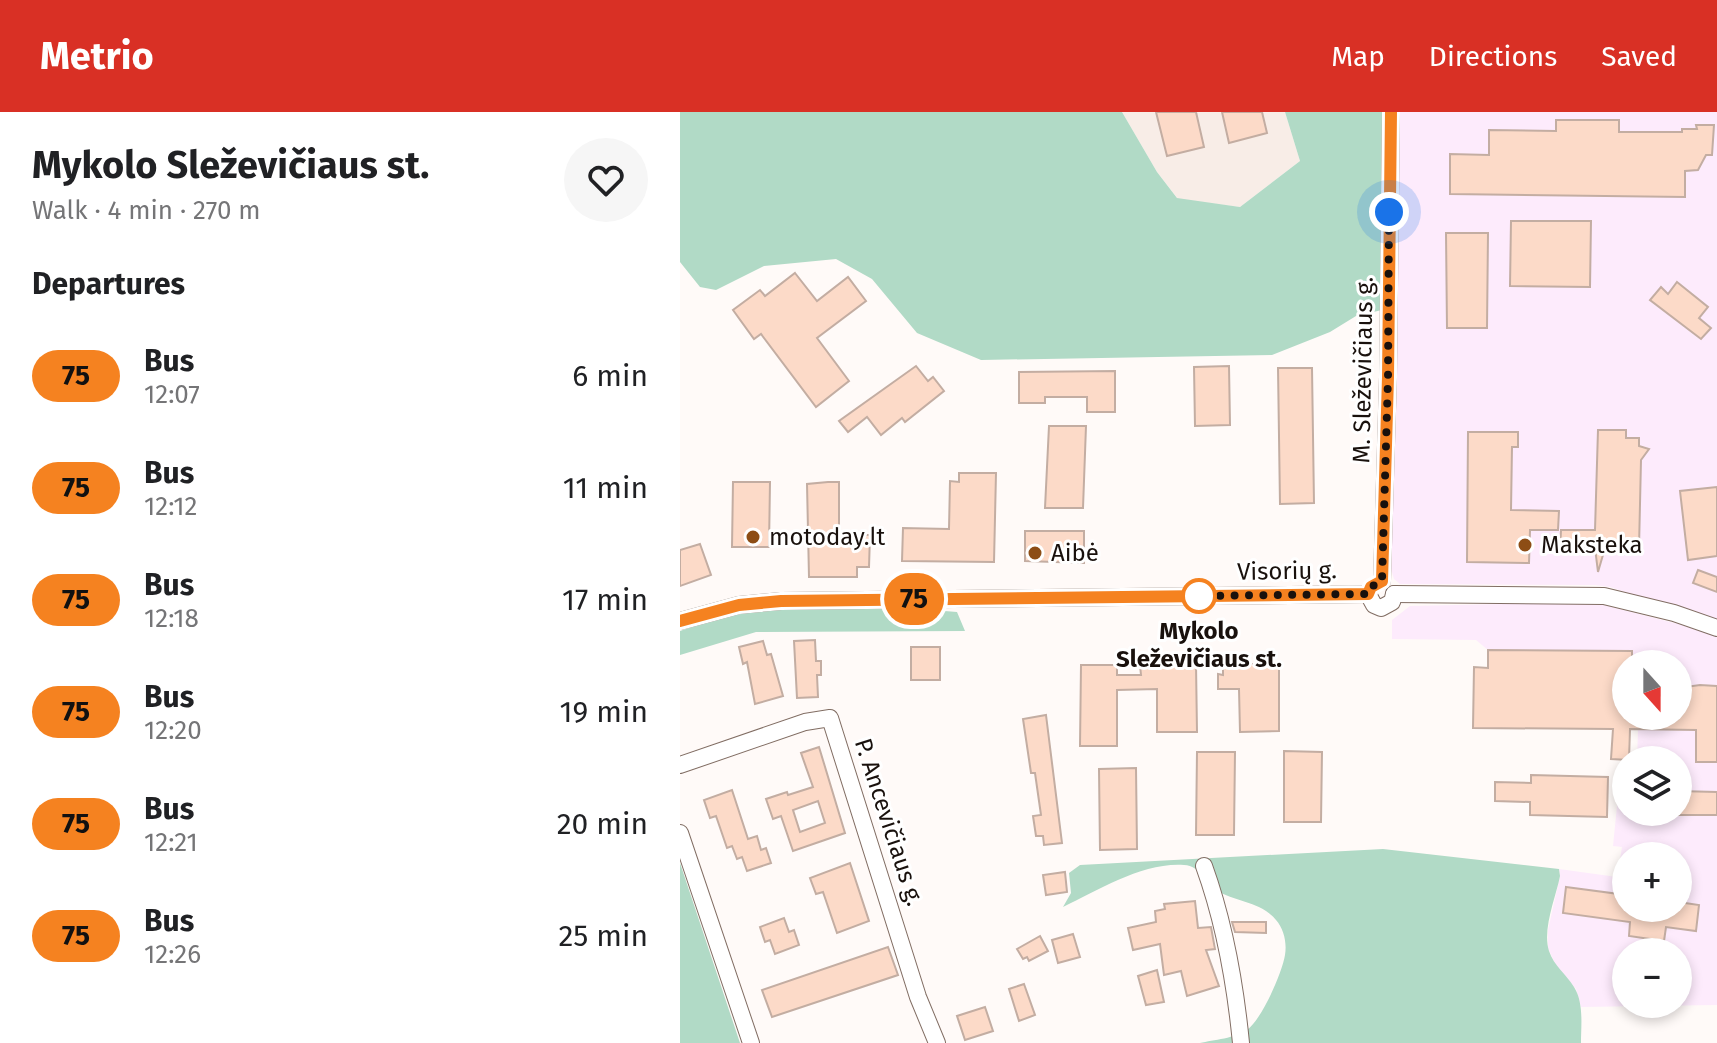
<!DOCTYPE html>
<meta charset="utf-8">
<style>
body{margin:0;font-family:"Fira Sans",sans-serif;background:#f6f6f6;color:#202124;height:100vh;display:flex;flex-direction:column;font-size:30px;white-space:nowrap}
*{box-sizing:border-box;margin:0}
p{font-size:26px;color:#757577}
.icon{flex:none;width:44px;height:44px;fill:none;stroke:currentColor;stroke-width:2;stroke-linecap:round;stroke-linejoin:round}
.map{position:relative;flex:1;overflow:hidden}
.sheet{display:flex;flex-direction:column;background:#fff;width:680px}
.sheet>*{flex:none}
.badge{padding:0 16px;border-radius:26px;font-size:28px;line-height:52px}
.needle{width:52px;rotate:159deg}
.tools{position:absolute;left:932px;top:538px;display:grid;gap:16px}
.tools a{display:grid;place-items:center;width:80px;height:80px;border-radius:50%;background:#fff;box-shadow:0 4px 12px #0003;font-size:40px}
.you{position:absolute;width:40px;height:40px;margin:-20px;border:6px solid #fff;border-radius:50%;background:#1a73e8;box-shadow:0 0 0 12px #1a73e833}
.map>.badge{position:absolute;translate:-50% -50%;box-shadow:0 0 0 4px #fff}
h2{padding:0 32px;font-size:30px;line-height:72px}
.round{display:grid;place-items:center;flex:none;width:84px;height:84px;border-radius:42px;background:#f6f6f6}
.overview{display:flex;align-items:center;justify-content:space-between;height:136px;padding:0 32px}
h1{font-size:38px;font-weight:700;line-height:60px}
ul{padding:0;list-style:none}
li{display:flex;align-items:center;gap:24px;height:112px;padding:0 32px}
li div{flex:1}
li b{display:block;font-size:30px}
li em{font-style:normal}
li .badge{min-width:88px;font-weight:700;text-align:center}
header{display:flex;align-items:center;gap:48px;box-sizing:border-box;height:112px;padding:0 40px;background:#d93025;color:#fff}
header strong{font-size:38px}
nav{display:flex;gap:44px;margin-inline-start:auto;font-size:28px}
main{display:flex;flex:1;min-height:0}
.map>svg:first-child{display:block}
.built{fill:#f8ede7}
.industrial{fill:#fdebfc;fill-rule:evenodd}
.green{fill:#b1dac6}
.building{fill:#fcdac8;stroke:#c3ada2;stroke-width:2;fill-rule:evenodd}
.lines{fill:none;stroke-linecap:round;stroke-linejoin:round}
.street-casing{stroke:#816d63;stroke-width:18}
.street{stroke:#fff;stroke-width:16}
.line-casing{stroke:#fff;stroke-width:18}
.line{stroke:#f58220;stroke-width:12}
.walk{stroke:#19110d;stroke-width:8;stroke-dasharray:0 14.4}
.poi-dot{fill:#8d4d15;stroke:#fff;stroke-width:3}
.stop-dot{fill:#fff;stroke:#f58220;stroke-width:4}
.labels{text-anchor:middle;stroke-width:6;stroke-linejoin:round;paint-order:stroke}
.street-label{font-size:24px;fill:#19110d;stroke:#fff}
.poi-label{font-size:24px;fill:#19110d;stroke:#fff;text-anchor:start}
.stop-label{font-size:24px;font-weight:bold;fill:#19110d;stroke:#fff}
</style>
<header>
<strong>Metrio</strong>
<nav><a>Map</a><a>Directions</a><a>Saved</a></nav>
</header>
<main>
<section class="sheet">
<div class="overview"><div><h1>Mykolo Sleževičiaus st.</h1><p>Walk · 4 min · 270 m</p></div><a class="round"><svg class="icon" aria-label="heart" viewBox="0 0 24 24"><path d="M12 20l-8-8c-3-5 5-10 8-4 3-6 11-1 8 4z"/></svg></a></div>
<h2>Departures</h2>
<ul>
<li><span class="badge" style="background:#f58220;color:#111">75</span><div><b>Bus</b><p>12:07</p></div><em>6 min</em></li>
<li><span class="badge" style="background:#f58220;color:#111">75</span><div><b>Bus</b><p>12:12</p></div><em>11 min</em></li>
<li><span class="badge" style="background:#f58220;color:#111">75</span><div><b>Bus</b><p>12:18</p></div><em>17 min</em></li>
<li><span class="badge" style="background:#f58220;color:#111">75</span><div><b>Bus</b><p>12:20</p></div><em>19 min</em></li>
<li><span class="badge" style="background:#f58220;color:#111">75</span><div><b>Bus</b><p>12:21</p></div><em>20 min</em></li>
<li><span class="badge" style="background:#f58220;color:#111">75</span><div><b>Bus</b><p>12:26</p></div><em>25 min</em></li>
</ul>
</section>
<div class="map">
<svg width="1037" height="931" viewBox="0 0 1037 931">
<rect width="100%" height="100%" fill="#fffaf8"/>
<path class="built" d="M442,0H605L620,49L560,95L498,87L477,60Z"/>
<g class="industrial">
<path d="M719,0H1037V511L930,475L915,473L720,472L714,467L711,457Z"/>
<path d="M912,490L1002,513L1037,525V893L901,895L896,877L876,854L868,836V818L880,764L879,757L937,765L942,735L933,734L940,664H946V700H998V648H957L958,618L952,617V604H998V552H952V539L808,538L796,528L712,527V508L730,494ZM946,744H998V796H946ZM946,840H998V892H946Z"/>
</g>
<g class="green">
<path d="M0,0H442L477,60L497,86L560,95L620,49L605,0H705L702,198L676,204L650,220L592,243L301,248L237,221L192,167L156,147L84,154L36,178L20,175L0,150Z"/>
<path d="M215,495L277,500L285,519L76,520L0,543V519L38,506L90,497Z"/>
<path d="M703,737L879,757L880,764C876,785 862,817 869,839C874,854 886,862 894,875C904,891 901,913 901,931H520C533,928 556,926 567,918C582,907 602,861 605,843C607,831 604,817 596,808C582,790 555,790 536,778C524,770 521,754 504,753C463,750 419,778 383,795L391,781L389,761L400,753Z"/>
<path d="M0,751L60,931H0Z"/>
</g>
<g class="building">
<path d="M476,0H516L524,35L487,44Z"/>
<path d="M542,0H582L587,21L549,31Z"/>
<path d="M876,8H939V20H1002V17H1017L1016,13H1034L1032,43H1026L1018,58L1005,59V85L770,82V42L809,43V18L876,19Z"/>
<path d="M831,109H911L910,175L830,174Z"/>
<path d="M766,121H808L807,216H767Z"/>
<path d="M115,161L137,189L168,165L186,189L137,226L169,269L136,295L81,222L74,227L53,198L80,178L85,184Z"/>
<path d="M997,170L1028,195L1019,206L1031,216L1021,227L970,188L981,175L988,182Z"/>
<path d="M236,254L248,269L253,265L264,279L225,310L222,306L201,323L187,305L168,320L159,309Z"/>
<path d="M549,254L550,313L515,314L514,255Z"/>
<path d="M598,256H632L634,391L600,392Z"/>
<path d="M435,259V300H407V285H365V291H339V260Z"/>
<path d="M369,314H406L403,396H365Z"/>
<path d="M918,318H946V326H959V334L969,337L961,348L959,436H925L918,460L915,436H895V440H880L881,418H915Z"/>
<path d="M788,320H838V335H832L831,398L879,399L878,418H850L849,451L787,450Z"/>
<path d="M279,361H316L314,450L222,449L223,416L269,417L270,369L279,370Z"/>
<path d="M53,370H90L89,435H52Z"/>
<path d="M148,370H159V423H190L189,455H177V465H129L127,372Z"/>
<path d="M1037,375V444L1008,448L1000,379Z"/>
<path d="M345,419H404V451L345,449Z"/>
<path d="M20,432L31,463L0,474V438Z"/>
<path d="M1018,458L1037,465V480L1013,471Z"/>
<path d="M135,528L136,549H141V563H137L138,585L117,586L114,529Z"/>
<path d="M83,529L87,543L91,542L103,584L75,592L67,550L63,552L59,535Z"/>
<rect x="231" y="535" width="29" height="33"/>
<path d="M808,538L952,539V552H946V604H998V576L1020,573L1037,574V650H1016V618L950,617L949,648L931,647L933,617L793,616L794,555L808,556Z"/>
<path d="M516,552L517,620H477V577L437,578V634H400L401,553H437V563H461L460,553Z"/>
<path d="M543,552H599V619L560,620L559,577H538V562L543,563Z"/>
<path d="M366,603L382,731L364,733L363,724H356L353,704L361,703L355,661H351L343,607Z"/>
<path d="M139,635L165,721L113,739L101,704L93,707L86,687L107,680L108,683L133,675L121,641ZM138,689L145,711L120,720L113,698Z"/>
<path d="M604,639L642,640L641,710H604Z"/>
<path d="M517,640H555L554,723H516Z"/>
<path d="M456,656L457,737L420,738L419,657Z"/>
<path d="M851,663L928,665L927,705L850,703V690L815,689V670L851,671Z"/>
<path d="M52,678L68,727L77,724L81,738L86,736L91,751L67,759L62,745L57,747L52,734L47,736L36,704L30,706L24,688Z"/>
<path d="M998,679L1037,680V703H998Z"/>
<path d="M170,751L189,809L157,821L143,780L136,782L130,766Z"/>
<path d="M385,760L387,780L366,783L363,763Z"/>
<path d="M886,775L946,783V796H998V790L1019,793L1016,819L986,815L984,829L949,824L950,810L883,801Z"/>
<path d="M515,789L518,816L531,815L535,837L526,838L539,874L507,884L501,859L484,863L480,832L453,838L448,816L476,810L475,799L485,797L484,792Z"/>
<path d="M104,806L109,820L114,818L119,833L95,842L90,828L85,830L80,815Z"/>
<path d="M552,810H586V821L555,820Z"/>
<path d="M393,822L400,845L378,851L372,828Z"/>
<path d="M360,824L368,839L349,849L347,845L343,847L337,837Z"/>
<path d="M208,835L218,863L92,905L82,878Z"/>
<path d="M477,858L484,890L466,893L458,864Z"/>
<path d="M344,872L355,903L339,909L329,877Z"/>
<path d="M305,895L313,919L285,928L277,904Z"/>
</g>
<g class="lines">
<g class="street-casing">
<g id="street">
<path d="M702,469L708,265L711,0"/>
<path d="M688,482L694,493L701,496L712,490L714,482"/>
<path d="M714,482L924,484L994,501L1037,516"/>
<path d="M0,509L59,493L101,489L688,482"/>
<path d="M0,653L125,610L150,606L238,885L257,931"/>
<path d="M0,721L71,931"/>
<path d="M524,754C545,812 555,870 561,931"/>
</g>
</g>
<use href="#street" class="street"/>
</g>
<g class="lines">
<g class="line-casing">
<path id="line" d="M0,509L59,493L101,489L688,482L691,475L702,469L708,265L711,0"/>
</g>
<use href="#line" class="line"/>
<path class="walk" d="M519,484H508L688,482L691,475L702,469L708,265L709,100"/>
</g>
<g class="poi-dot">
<circle cx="73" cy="425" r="8"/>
<circle cx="845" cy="433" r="8"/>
<circle cx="355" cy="441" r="8"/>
</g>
<circle class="stop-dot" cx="519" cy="484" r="16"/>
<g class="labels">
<g class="street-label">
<text transform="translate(683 258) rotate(-89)" y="8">M. Sleževičiaus g.</text>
<text transform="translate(607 459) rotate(-1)" y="8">Visorių g.</text>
<text transform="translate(209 710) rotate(72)" y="8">P. Ancevičiaus g.</text>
</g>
<g class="poi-label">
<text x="89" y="433">motoday.lt</text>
<text x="861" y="441">Maksteka</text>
<text x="371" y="449">Aibė</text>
</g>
<g class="stop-label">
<text x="519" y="527">Mykolo<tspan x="519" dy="28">Sleževičiaus st.</tspan></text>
</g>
</g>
</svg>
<div class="tools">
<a><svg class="needle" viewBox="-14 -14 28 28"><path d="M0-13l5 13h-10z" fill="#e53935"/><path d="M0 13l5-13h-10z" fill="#757577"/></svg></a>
<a><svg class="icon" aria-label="layers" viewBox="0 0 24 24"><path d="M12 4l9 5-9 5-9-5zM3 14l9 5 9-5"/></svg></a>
<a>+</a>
<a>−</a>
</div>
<div class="you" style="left:709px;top:100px"></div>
<b class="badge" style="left:234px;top:487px;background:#f58220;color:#111">75</b>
</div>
</main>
